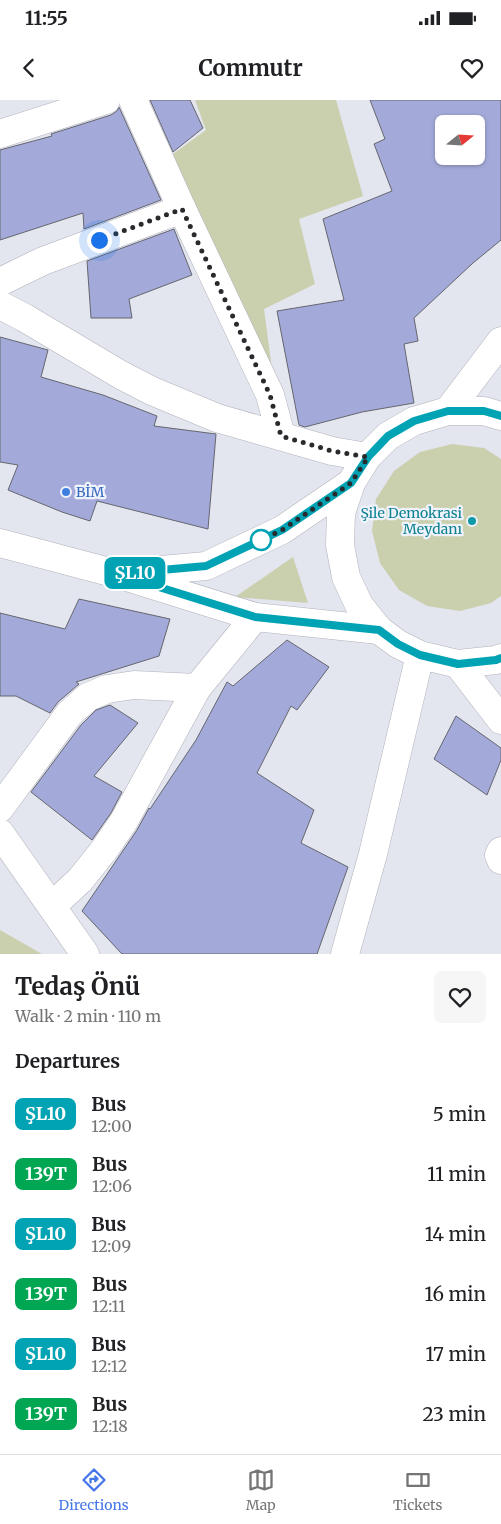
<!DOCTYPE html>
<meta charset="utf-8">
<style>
body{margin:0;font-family:Merriweather,serif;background:#f6f6f6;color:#202124;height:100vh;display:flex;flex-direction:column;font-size:19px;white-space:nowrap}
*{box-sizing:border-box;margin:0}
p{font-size:16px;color:#757577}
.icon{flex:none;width:28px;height:28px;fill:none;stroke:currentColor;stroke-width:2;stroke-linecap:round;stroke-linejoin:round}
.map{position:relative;height:854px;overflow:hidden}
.drawer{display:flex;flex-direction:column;background:#fff;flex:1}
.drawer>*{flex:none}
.badge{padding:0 10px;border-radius:8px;font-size:18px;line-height:32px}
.needle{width:32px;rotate:72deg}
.buttons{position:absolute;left:435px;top:15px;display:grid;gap:10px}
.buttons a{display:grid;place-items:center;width:50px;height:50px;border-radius:8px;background:#fff;box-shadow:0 1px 4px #0004;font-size:25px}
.you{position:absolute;width:25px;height:25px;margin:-12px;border:4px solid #fff;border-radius:50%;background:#1a73e8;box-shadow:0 0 0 8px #1a73e833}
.map>.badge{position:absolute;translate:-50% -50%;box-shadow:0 0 0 2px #fff}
h2{padding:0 15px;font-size:19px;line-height:45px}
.round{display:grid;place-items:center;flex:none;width:52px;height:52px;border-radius:8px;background:#f6f6f6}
.headline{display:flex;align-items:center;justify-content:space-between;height:85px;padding:0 15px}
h1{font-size:24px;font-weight:700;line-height:38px}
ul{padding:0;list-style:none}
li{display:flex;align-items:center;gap:15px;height:60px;padding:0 15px}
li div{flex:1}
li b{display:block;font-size:19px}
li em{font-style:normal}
li .badge{min-width:55px;font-weight:700;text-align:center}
.status{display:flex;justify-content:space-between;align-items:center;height:35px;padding:0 25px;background:#fff;direction:ltr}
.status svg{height:14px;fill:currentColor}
header{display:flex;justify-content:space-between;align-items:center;height:65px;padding:0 15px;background:#fff;font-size:22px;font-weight:700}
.tab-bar{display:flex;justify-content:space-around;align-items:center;height:70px;border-top:1px solid #e0e0e0;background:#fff;font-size:14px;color:#757577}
.tab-bar a{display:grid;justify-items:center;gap:2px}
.tab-bar .active{color:#4776e8}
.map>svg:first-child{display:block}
.green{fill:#cad0ae}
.building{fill:#a3aad9;stroke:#65666e;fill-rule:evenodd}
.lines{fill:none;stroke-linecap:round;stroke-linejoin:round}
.minor-casing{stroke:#b1b2bc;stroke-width:29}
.major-casing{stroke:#b1b2bc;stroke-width:29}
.minor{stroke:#fff;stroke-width:28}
.major{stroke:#fff;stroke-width:28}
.line-casing{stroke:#fff;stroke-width:11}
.line{stroke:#00a3b4;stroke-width:8}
.walk{stroke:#292a2d;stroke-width:5;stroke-dasharray:0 9}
.shop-dot{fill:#3f7fe0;stroke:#f0f2fc;stroke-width:2}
.culture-dot{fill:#0f9aa8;stroke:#f0f2fc;stroke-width:2}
.stop-dot{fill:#fff;stroke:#00a3b4;stroke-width:2.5}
.labels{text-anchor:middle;stroke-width:4.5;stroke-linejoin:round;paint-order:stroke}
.shop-label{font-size:14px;fill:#366cbe;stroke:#f0f2fc;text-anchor:start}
.culture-label{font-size:14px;fill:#0d838f;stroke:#f0f2fc;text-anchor:end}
</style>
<div class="status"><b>11:55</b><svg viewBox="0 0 49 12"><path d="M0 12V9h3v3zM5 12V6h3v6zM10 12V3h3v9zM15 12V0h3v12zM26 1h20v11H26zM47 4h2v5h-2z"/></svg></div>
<header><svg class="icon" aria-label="back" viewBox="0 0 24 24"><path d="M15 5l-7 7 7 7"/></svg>Commutr<svg class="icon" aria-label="heart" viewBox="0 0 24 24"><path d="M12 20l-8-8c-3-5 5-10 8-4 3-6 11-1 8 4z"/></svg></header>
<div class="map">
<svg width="501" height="854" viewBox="0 0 501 854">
<rect width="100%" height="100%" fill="#e3e5ef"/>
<g class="green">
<path d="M195,0H336L363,96L299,119L315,184L264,209L271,262L261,264L173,54L206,30Z"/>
<path d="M452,344L484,348L501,359V496L491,503L460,511L427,506L399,490L380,463L372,431L376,399L394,371L420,352Z"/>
<path d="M293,457L308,503L235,497Z"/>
<path d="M0,830L42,854H0Z"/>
</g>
<g class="building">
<path d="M150,0H190L203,28L173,52Z"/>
<path d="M370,0H501V140L473,163L414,218L418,241L404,244L414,303L362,312L305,327L299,325L277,211L344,200L323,119L392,91L374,44L385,39ZM444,24H476V56H444Z"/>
<path d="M119,7L161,100L84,129L83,113L0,140V50L52,36L51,34L111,15L117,11Z"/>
<path d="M174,129L192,175L129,199L132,218H91L87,161Z"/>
<path d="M0,237L48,250L41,277L103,295L157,316L154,326L216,334L208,429L97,401L90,421L62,412L8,390L18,365L0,362Z"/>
<path d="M79,499L170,519L159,556L76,582L79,584L58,602L50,613L16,596H0V513L65,529Z"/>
<path d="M287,540L329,567L297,610L291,606L257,673L314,710L301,743L348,767L317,854H122L82,811L137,730L149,708L150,709L196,640L227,582L233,586Z"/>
<path d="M110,605L138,623L94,676L122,692L111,713L92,740L31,692L81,625L96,610Z"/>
<path d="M456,616L501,648V660L487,695L434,659Z"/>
</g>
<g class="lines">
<g class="minor-casing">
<g id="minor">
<path d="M133,0L182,109L270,295L281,336"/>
<path d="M0,34L106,0"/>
<path d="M0,182L43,161L182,109"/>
<path d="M0,205L25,218L121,275L152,291L217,318L332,351L367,357"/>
<path d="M0,708L69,614L88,597L107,589L134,585L197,588"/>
<path d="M0,733L85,854"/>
<path d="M501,751L499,755L501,760"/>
<path d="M52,806L80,780L104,750L124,721L197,588L255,517"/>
<path d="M345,854L373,754L420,555"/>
</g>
</g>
<g class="major-casing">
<g id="major">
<path d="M448,311L501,241"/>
<path d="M501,316L484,311H448L414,321L388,336L367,357L351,383L341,413L340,445L346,477L359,505L379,530L398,544L420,555L458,564L496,560L501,558"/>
<path d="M0,443L117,474L255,517L379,530"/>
<path d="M128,473L206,466L282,430L351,383"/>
<path d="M458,564L501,620"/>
</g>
</g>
<use href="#minor" class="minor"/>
<use href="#major" class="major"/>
</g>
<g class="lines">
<g class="line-casing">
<path id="line" d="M501,316L484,311H448L414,321L388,336L368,357L351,383L282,430L206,466L117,474L255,517L379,530L398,544L420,555L458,564L496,560L501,558"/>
</g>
<use href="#line" class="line"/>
<path class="walk" d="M99,140L182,109L270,295L281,336L332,351L368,357L351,383L282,430L261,440"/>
</g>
<circle class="shop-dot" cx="66" cy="392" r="5"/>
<circle class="culture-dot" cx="472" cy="421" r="5"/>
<circle class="stop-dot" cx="261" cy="440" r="10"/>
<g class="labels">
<g class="shop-label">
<text x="76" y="397">BİM</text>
</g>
<g class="culture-label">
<text x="462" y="418">Şile Demokrasi<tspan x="462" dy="16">Meydanı</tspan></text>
</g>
</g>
</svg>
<div class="buttons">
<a><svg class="needle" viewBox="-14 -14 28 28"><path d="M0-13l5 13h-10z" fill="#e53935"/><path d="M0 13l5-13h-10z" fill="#757577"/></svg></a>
</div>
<div class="you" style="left:99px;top:140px"></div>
<b class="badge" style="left:135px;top:473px;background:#00a3b4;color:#fff">ŞL10</b>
</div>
<section class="drawer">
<div class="headline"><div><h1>Tedaş Önü</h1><p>Walk · 2 min · 110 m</p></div><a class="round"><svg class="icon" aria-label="heart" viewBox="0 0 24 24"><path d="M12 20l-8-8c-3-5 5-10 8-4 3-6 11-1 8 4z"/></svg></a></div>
<h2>Departures</h2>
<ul>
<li><span class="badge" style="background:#00a3b4;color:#fff">ŞL10</span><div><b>Bus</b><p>12:00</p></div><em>5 min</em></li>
<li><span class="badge" style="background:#00a651;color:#fff">139T</span><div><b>Bus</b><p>12:06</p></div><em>11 min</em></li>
<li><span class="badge" style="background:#00a3b4;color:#fff">ŞL10</span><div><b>Bus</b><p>12:09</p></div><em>14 min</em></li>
<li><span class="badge" style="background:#00a651;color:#fff">139T</span><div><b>Bus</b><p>12:11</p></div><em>16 min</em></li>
<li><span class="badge" style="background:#00a3b4;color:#fff">ŞL10</span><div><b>Bus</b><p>12:12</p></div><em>17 min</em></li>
<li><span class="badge" style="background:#00a651;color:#fff">139T</span><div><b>Bus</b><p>12:18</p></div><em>23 min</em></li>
</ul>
</section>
<nav class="tab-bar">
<a class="active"><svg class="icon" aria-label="directions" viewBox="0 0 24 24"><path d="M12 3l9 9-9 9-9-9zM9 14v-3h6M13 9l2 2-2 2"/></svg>Directions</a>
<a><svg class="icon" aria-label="map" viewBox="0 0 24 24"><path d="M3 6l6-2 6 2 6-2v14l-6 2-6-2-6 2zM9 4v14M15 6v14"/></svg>Map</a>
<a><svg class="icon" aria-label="tickets" viewBox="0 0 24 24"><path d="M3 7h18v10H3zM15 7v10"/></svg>Tickets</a>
</nav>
